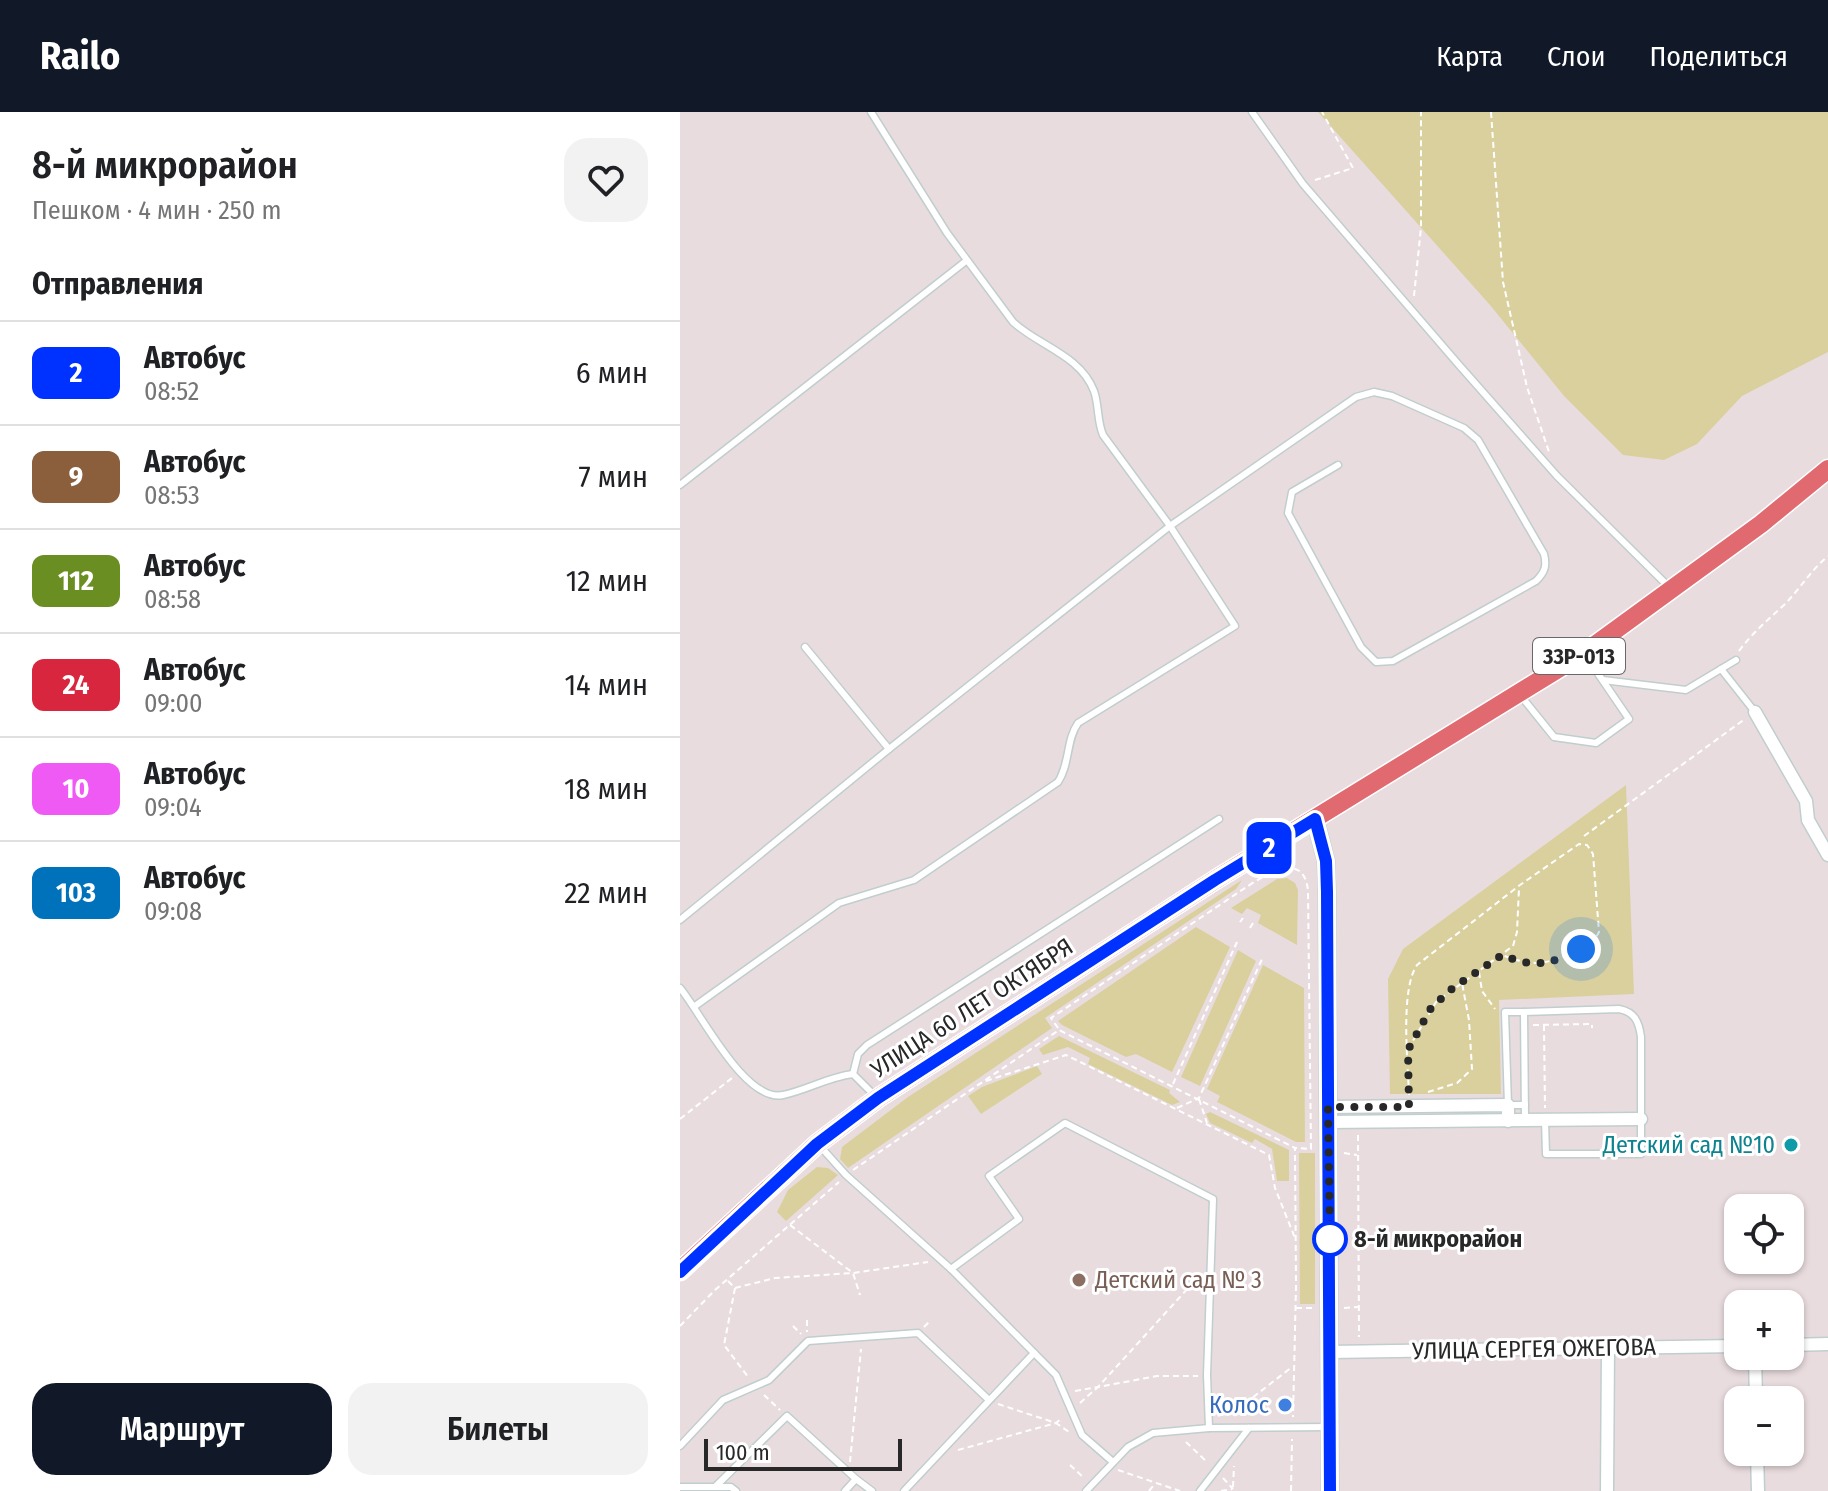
<!DOCTYPE html>
<html lang="ru">
<meta charset="utf-8">
<style>
body{margin:0;font-family:"Fira Sans Condensed",sans-serif;background:#f2f2f2;color:#202124;height:100vh;display:flex;flex-direction:column;font-size:30px;white-space:nowrap}
*{box-sizing:border-box;margin:0}
p{font-size:26px;color:#757577}
.icon{flex:none;width:44px;height:44px;fill:none;stroke:currentColor;stroke-width:2;stroke-linecap:round;stroke-linejoin:round}
.map{position:relative;flex:1;overflow:hidden}
.side{display:flex;flex-direction:column;background:#fff;width:680px}
.side>*{flex:none}
.badge{padding:0 16px;border-radius:12px;font-size:28px;line-height:52px}
.fabs{position:absolute;left:1044px;top:1082px;display:grid;gap:16px}
.fabs a{display:grid;place-items:center;width:80px;height:80px;border-radius:16px;background:#fff;box-shadow:0 2px 6px #0004;font-size:40px}
.scale{position:absolute;left:24px;bottom:20px;width:198px;box-sizing:border-box;padding-left:8px;border:4px solid #282828;border-top:0;font-size:22px;line-height:28px;white-space:nowrap;color:#282828;-webkit-text-stroke:6px #fff;paint-order:stroke}
.you{position:absolute;width:40px;height:40px;margin:-20px;border:6px solid #fff;border-radius:50%;background:#1a73e8;box-shadow:0 0 0 12px #1a73e833}
.map>.badge{position:absolute;translate:-50% -50%;box-shadow:0 0 0 4px #fff}
h2{padding:0 32px;font-size:30px;line-height:72px}
.round{display:grid;place-items:center;flex:none;width:84px;height:84px;border-radius:24px;background:#f2f2f2}
.summary{display:flex;align-items:center;justify-content:space-between;height:136px;padding:0 32px}
h1{font-size:38px;font-weight:600;line-height:60px}
.button{display:flex;gap:16px;margin-top:auto;padding:16px 32px}
.button a{flex:1;height:92px;border-radius:24px;background:#111827;color:#fff;font-size:32px;font-weight:600;line-height:92px;text-align:center}
.button a+a{background:#f2f2f2;color:#202124}
ul{padding:0;list-style:none}
li{display:flex;align-items:center;gap:24px;height:104px;padding:0 32px;border-top:2px solid #e0e0e0}
li div{flex:1}
li b{display:block;font-size:30px}
li em{font-style:normal}
li .badge{min-width:88px;font-weight:700;text-align:center}
header{display:flex;align-items:center;gap:48px;box-sizing:border-box;height:112px;padding:0 40px;background:#111827;color:#fff}
header strong{font-size:38px}
nav{display:flex;gap:44px;margin-inline-start:auto;font-size:28px}
main{display:flex;flex:1;min-height:0}
.map>svg:first-child{display:block}
.green{fill:#dad09e}
.lines{fill:none;stroke-linecap:round;stroke-linejoin:round}
.lane-casing{stroke:#c0cecd;stroke-width:9}
.street-casing{stroke:#c0cecd;stroke-width:15}
.secondary-casing{stroke:#c0cecd;stroke-width:19}
.primary-casing{stroke:#fff;stroke-width:21}
.path{stroke:#fff;stroke-width:2;stroke-dasharray:6 4;stroke-linecap:butt}
.lane{stroke:#fff;stroke-width:6}
.street{stroke:#fff;stroke-width:12}
.secondary{stroke:#fff;stroke-width:16}
.primary{stroke:#e06a70;stroke-width:18}
.line-casing{stroke:#fff;stroke-width:18}
.line{stroke:#0032ff;stroke-width:12}
.walk{stroke:#282828;stroke-width:8;stroke-dasharray:0 14.4}
.culture-dot{fill:#0f9aa8;stroke:#fff;stroke-width:3}
.stop-dot{fill:#fff;stroke:#0032ff;stroke-width:4}
.education-dot{fill:#8d6e63;stroke:#fff;stroke-width:3}
.shop-dot{fill:#3f7fe0;stroke:#fff;stroke-width:3}
.labels{text-anchor:middle;stroke-width:6;stroke-linejoin:round;paint-order:stroke}
.shield{fill:#fff;stroke:#686868;stroke-width:2}
.shield-label{font-size:22px;font-weight:bold;fill:#282828}
.street-label{font-size:24px;fill:#282828;stroke:#fff}
.culture-label{font-size:24px;fill:#0d838f;stroke:#fff;text-anchor:end}
.stop-label{font-size:24px;font-weight:bold;fill:#282828;stroke:#fff;text-anchor:start}
.education-label{font-size:24px;fill:#785e54;stroke:#fff;text-anchor:start}
.shop-label{font-size:24px;fill:#366cbe;stroke:#fff;text-anchor:end}
</style>
<header>
<strong>Railo</strong>
<nav><a>Карта</a><a>Слои</a><a>Поделиться</a></nav>
</header>
<main>
<section class="side">
<div class="summary"><div><h1>8-й микрорайон</h1><p>Пешком · 4 мин · 250 m</p></div><a class="round"><svg class="icon" aria-label="heart" viewBox="0 0 24 24"><path d="M12 20l-8-8c-3-5 5-10 8-4 3-6 11-1 8 4z"/></svg></a></div>
<h2>Отправления</h2>
<ul>
<li><span class="badge" style="background:#0032ff;color:#fff">2</span><div><b>Автобус</b><p>08:52</p></div><em>6 мин</em></li>
<li><span class="badge" style="background:#8b5e3c;color:#fff">9</span><div><b>Автобус</b><p>08:53</p></div><em>7 мин</em></li>
<li><span class="badge" style="background:#6b8e23;color:#fff">112</span><div><b>Автобус</b><p>08:58</p></div><em>12 мин</em></li>
<li><span class="badge" style="background:#d7263d;color:#fff">24</span><div><b>Автобус</b><p>09:00</p></div><em>14 мин</em></li>
<li><span class="badge" style="background:#f05af4;color:#fff">10</span><div><b>Автобус</b><p>09:04</p></div><em>18 мин</em></li>
<li><span class="badge" style="background:#0072bc;color:#fff">103</span><div><b>Автобус</b><p>09:08</p></div><em>22 мин</em></li>
</ul>
<div class="button"><a>Маршрут</a><a>Билеты</a></div>
</section>
<div class="map">
<svg width="1148" height="1379" viewBox="0 0 1148 1379">
<rect width="100%" height="100%" fill="#e9dcdf"/>
<g class="green">
<path d="M638,0H1148V240L1062,284L1017,332L984,348L943,343L884,284L810,193Z"/>
<path d="M946,673L954,882L819,888L821,982H710L708,867L723,837Z"/>
<path d="M607,766L615,771L618,778L617,833L578,811L581,803L567,796L562,802L551,796L597,767Z"/>
<path d="M562,768L556,777L365,906L372,916L168,1056L160,1047L162,1035L228,985Z"/>
<path d="M516,815L550,835L492,960L456,942L446,945L382,913L378,909Z"/>
<path d="M558,838L576,849L520,974L501,965Z"/>
<path d="M583,853L624,876L625,1030H616L537,990L540,984L527,977Z"/>
<path d="M379,924L490,978L489,981L500,990L492,993L408,952L410,946L388,935L363,943L359,937Z"/>
<path d="M357,954L362,962L301,1002L288,984L302,975Z"/>
<path d="M530,1000L609,1038V1069H597L592,1037L575,1027L572,1031L530,1011L526,1002Z"/>
<path d="M619,1041H635V1192H620Z"/>
<path d="M137,1055L148,1056L158,1063L106,1109L97,1100L108,1078Z"/>
</g>
<g class="lines">
<g class="lane-casing">
<g id="lane">
<path d="M572,0L623,72L779,253L877,364L989,475"/>
<path d="M0,373L286,149"/>
<path d="M125,535L209,637"/>
<path d="M1041,557L1075,600"/>
<path d="M923,568L1006,578L1056,548"/>
<path d="M841,584L874,625L916,631L949,607L906,544"/>
<path d="M0,808L209,637L490,414L676,285L694,280L712,284L784,316L798,328L864,442C867,454 865,460 856,469L713,549L696,550L681,535L608,401L612,380L658,353"/>
<path d="M0,876C21,901 65,991 103,983C127,978 148,965 173,962"/>
<path d="M15,894L159,791L234,768L378,670C390,652 386,628 398,611L555,514L490,414L423,323C417,309 419,293 414,279C400,243 359,234 333,210L267,121L191,0"/>
<path d="M844,900H825L828,993H845"/>
<path d="M195,984L173,962L178,942L187,933L539,707"/>
<path d="M845,1007L844,900L939,897C955,900 959,910 961,925V1042H866L865,1008"/>
<path d="M139,1033L166,1063L271,1157L376,1263L402,1323L433,1350"/>
<path d="M271,1157L339,1107L309,1064L385,1011L533,1087L527,1263L529,1316"/>
<path d="M0,1334L43,1288L89,1268L128,1229L238,1221L309,1288"/>
<path d="M36,1374L107,1304L176,1367"/>
<path d="M0,1375H51L56,1379"/>
<path d="M165,1379L176,1367L192,1379"/>
<path d="M224,1379L354,1241"/>
<path d="M406,1379L448,1335L473,1321L529,1316L650,1315"/>
<path d="M520,1379L569,1316"/>
</g>
</g>
<g class="street-casing">
<g id="street">
<path d="M1075,600L1126,689L1128,708L1148,743"/>
<path d="M648,995L828,993V1009"/>
<path d="M648,1010L961,1007"/>
<path d="M1110,1233L1148,1232"/>
<path d="M650,1240L1058,1234"/>
<path d="M1075,1244L1076,1288"/>
<path d="M1077,1340L1078,1379"/>
<path d="M927,1379L928,1236"/>
</g>
</g>
<g class="secondary-casing">
<path id="secondary" d="M635,707L646,749L647,780L650,1379"/>
</g>
<g class="primary-casing">
<path id="primary" d="M0,1159L137,1032L198,986L535,768L904,541L1081,412L1148,357"/>
</g>
<g class="path">
<path d="M811,0L823,170L847,275L869,340"/>
<path d="M635,68L673,56L642,0"/>
<path d="M734,184L741,115V0"/>
<path d="M1059,539C1072,521 1088,508 1104,493C1120,477 1131,458 1148,444"/>
<path d="M904,724L1065,607"/>
<path d="M560,810L563,806"/>
<path d="M570,816L573,811"/>
<path d="M799,860L802,879L815,897"/>
<path d="M853,913L912,912V916"/>
<path d="M864,913L865,996"/>
<path d="M378,916L371,906L565,776C585,763 624,737 628,779L631,1037L616,1036"/>
<path d="M728,937L756,890L833,834L837,820L839,776"/>
<path d="M306,969L386,943L589,1043L595,1076L615,1126"/>
<path d="M493,972L557,830"/>
<path d="M748,980L777,971L792,957L789,908L782,871"/>
<path d="M729,983C728,951 720,878 737,853L840,773L899,732L907,733L913,742L919,820C914,830 905,835 895,839C866,853 853,855 822,843"/>
<path d="M519,987L527,1011"/>
<path d="M497,996L519,986L583,845"/>
<path d="M0,1007L52,966"/>
<path d="M678,1023L679,1225"/>
<path d="M664,1041L677,1043"/>
<path d="M173,1058L379,918L615,1036L616,1174L613,1305"/>
<path d="M110,1113L173,1161L180,1183"/>
<path d="M48,1169L55,1176L44,1233L69,1266"/>
<path d="M55,1176L95,1166L173,1161L248,1150"/>
<path d="M616,1196H634"/>
<path d="M664,1196L678,1195"/>
<path d="M127,1208V1220"/>
<path d="M0,1214L35,1178L159,1070"/>
<path d="M113,1214L121,1222"/>
<path d="M244,1215L250,1209"/>
<path d="M395,1279L418,1275L520,1163"/>
<path d="M84,1283L100,1298"/>
<path d="M400,1291L418,1275L477,1264H518"/>
<path d="M318,1292L376,1311L389,1320"/>
<path d="M538,1304L563,1293L612,1255"/>
<path d="M506,1330L527,1350"/>
<path d="M278,1338L376,1311L382,1306"/>
<path d="M170,1350L181,1237"/>
<path d="M390,1353L404,1366"/>
<path d="M438,1358L500,1379"/>
<path d="M543,1366L553,1377"/>
<path d="M553,1375L554,1354"/>
<path d="M469,1379L474,1373"/>
<path d="M541,1379L552,1377"/>
<path d="M611,1379L612,1327"/>
</g>
<use href="#lane" class="lane"/>
<use href="#street" class="street"/>
<use href="#secondary" class="secondary"/>
<use href="#primary" class="primary"/>
</g>
<g class="lines">
<g class="line-casing">
<path id="line" d="M0,1160L137,1032L198,986L535,768L635,707L646,749L647,780L650,1379"/>
</g>
<use href="#line" class="line"/>
<path class="walk" d="M650,1127L648,995H729L728,938L751,896L773,876L822,843C856,857 870,852 901,837"/>
</g>
<circle class="culture-dot" cx="1111" cy="1033" r="8"/>
<circle class="stop-dot" cx="650" cy="1127" r="16"/>
<circle class="education-dot" cx="399" cy="1168" r="8"/>
<circle class="shop-dot" cx="605" cy="1293" r="8"/>
<g class="labels">
<rect class="shield" x="853" y="526" width="92" height="36" rx="6"/>
<g class="shield-label">
<text x="899" y="552">33Р-013</text>
</g>
<g class="street-label">
<text transform="translate(292 896) rotate(-33)" y="8">УЛИЦА 60 ЛЕТ ОКТЯБРЯ</text>
<text transform="translate(854 1237) rotate(-1)" y="8">УЛИЦА СЕРГЕЯ ОЖЕГОВА</text>
</g>
<g class="culture-label">
<text x="1095" y="1041">Детский сад №10</text>
</g>
<g class="stop-label">
<text x="674" y="1135">8-й микрорайон</text>
</g>
<g class="education-label">
<text x="415" y="1176">Детский сад № 3</text>
</g>
<g class="shop-label">
<text x="589" y="1301">Колос</text>
</g>
</g>
</svg>
<div class="fabs">
<a><svg class="icon" aria-label="locate" viewBox="0 0 24 24"><circle cx="12" cy="12" r="6"/><path d="M12 2v4M12 18v4M2 12h4M18 12h4"/></svg></a>
<a>+</a>
<a>−</a>
</div>
<div class="scale">100 m</div>
<div class="you" style="left:901px;top:837px"></div>
<b class="badge" style="left:589px;top:736px;background:#0032ff;color:#fff">2</b>
</div>
</main>
